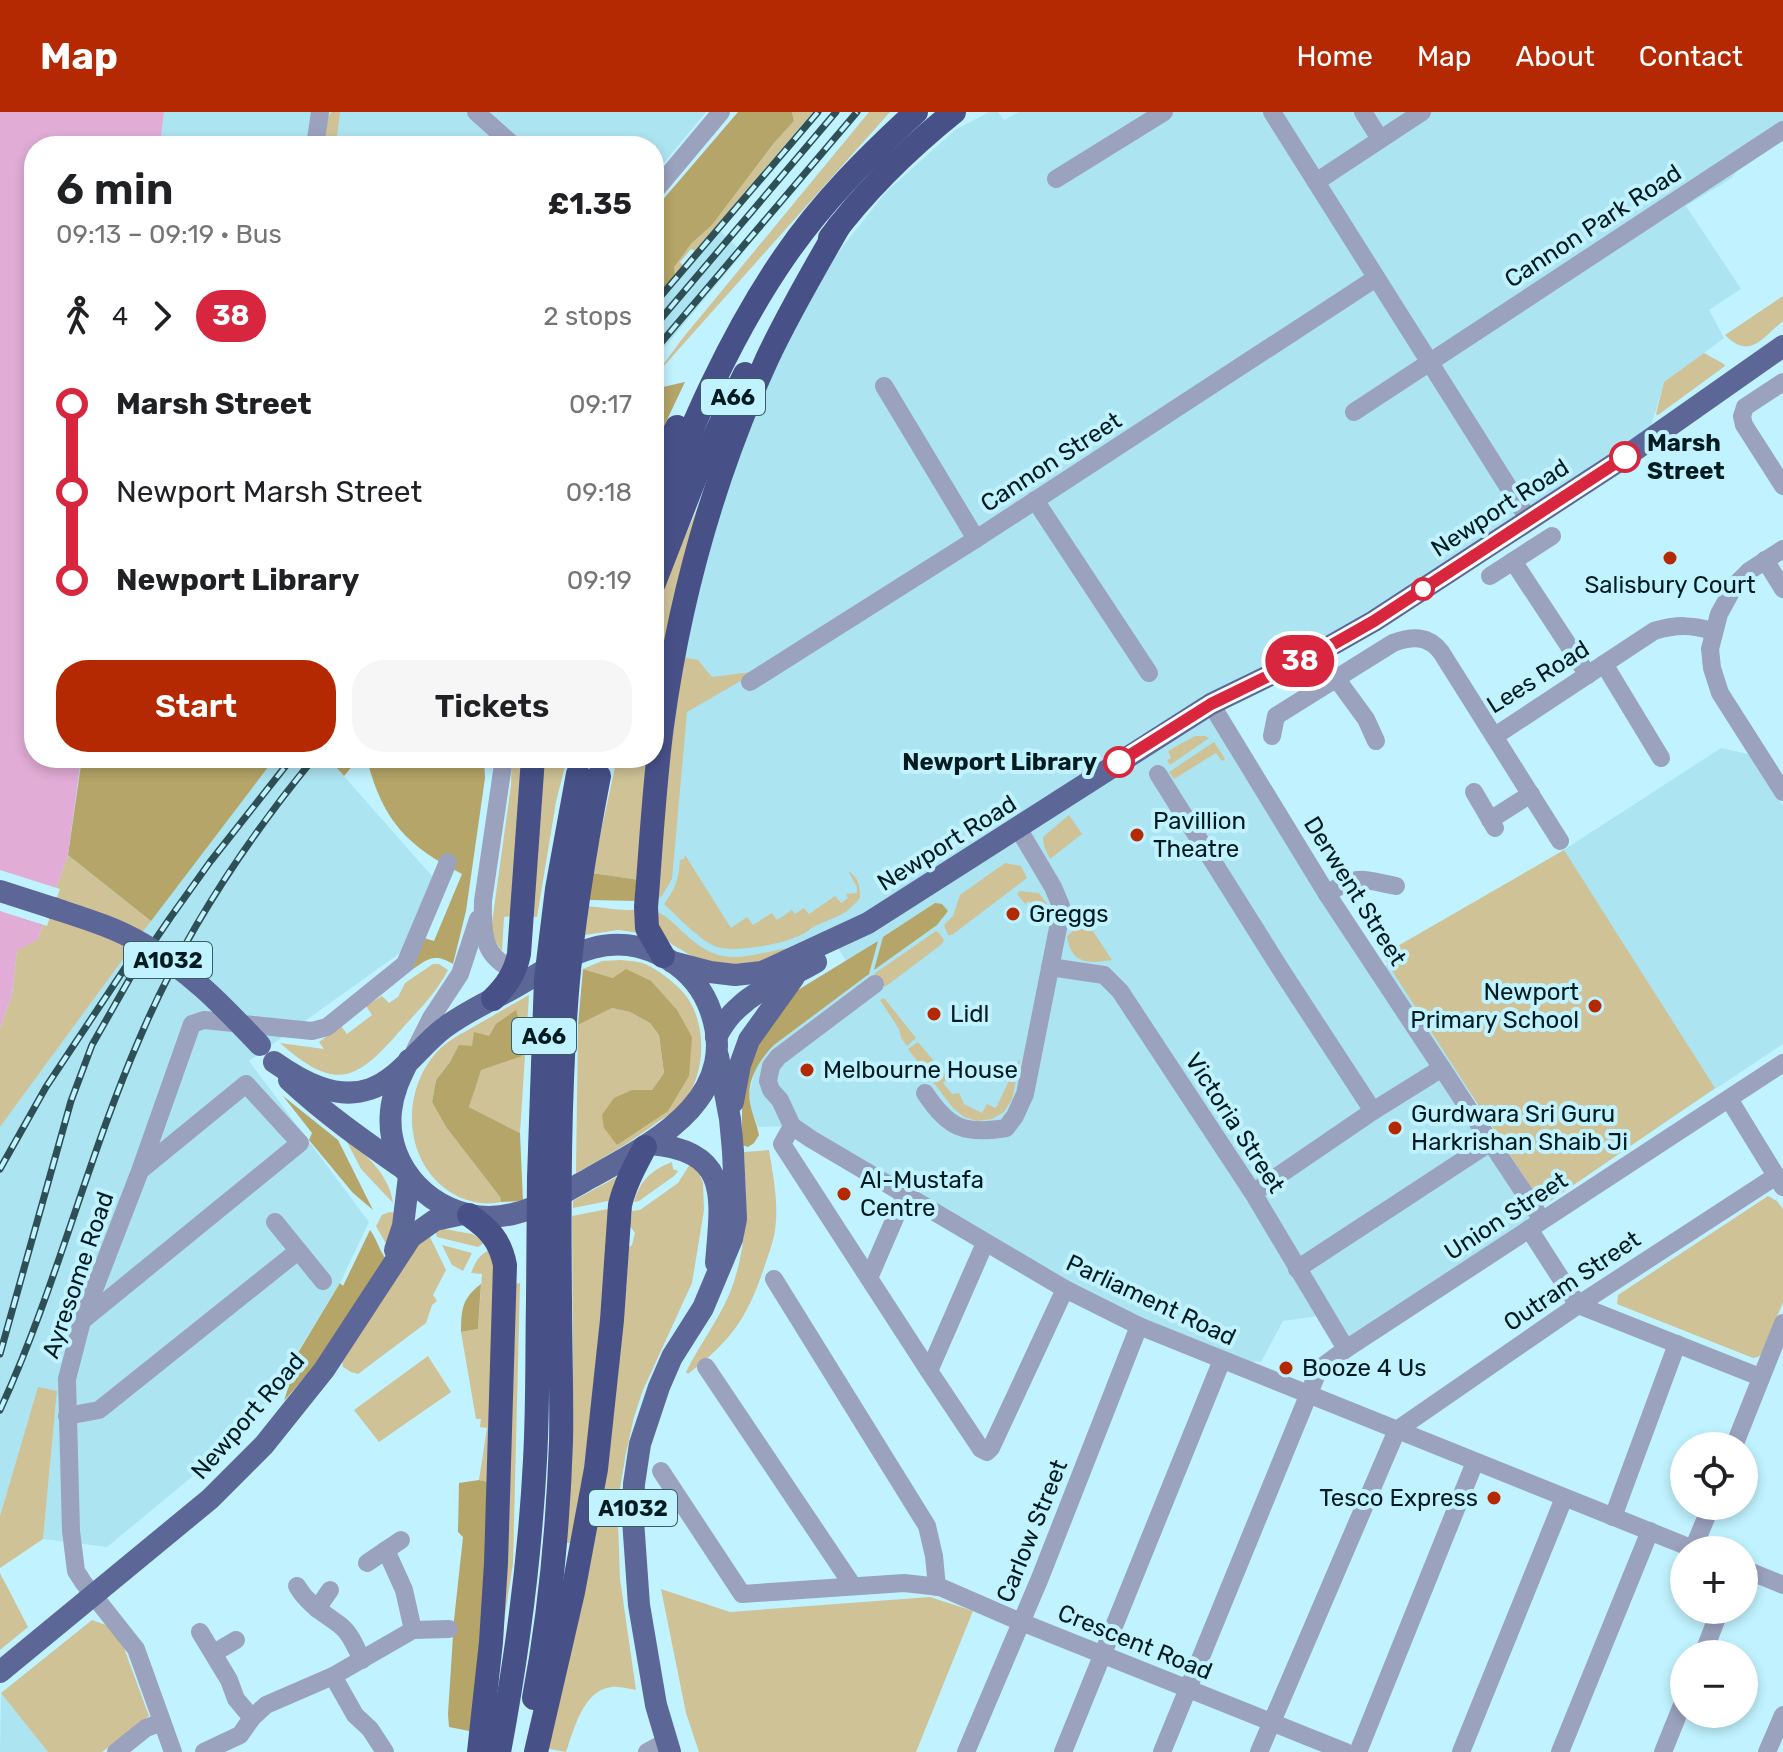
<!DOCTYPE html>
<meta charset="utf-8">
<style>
body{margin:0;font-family:Rubik,sans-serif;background:#f6f6f6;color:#202124;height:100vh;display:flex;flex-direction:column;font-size:30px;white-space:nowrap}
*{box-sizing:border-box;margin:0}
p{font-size:26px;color:#757577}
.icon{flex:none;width:44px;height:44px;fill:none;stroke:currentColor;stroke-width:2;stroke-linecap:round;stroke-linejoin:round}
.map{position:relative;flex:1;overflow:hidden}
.details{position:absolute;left:24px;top:24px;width:640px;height:632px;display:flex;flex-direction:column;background:#fff;border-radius:32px;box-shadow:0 4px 12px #0003}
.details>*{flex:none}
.badge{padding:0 16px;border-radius:26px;font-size:28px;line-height:52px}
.fabs{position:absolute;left:1670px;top:1320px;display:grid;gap:16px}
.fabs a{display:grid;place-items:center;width:88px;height:88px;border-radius:50%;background:#fff;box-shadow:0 4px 12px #0003;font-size:40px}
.map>.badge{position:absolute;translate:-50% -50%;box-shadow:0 0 0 4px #fff}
.legs{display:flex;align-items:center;gap:12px;height:88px;padding:0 32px;font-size:26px}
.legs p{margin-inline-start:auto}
.summary{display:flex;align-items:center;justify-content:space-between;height:136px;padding:0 32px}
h1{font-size:44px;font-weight:600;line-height:60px}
.button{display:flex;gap:16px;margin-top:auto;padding:16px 32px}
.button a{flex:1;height:92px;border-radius:32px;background:#b42902;color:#fff;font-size:32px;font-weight:600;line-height:92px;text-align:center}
.button a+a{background:#f6f6f6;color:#202124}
ul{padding:0 32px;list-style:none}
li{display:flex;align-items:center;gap:28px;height:88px;font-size:30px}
li i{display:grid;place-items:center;width:12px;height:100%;margin:0 10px;background:currentColor}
li i::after{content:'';width:20px;height:20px;margin:-10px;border:6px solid;border-radius:50%;background:#fff}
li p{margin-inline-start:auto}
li:first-child i{background:linear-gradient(#0000 50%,currentColor 0)}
li:last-child i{background:linear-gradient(currentColor 50%,#0000 0)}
header{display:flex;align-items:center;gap:48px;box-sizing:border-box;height:112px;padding:0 40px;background:#b42902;color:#fff}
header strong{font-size:38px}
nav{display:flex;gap:44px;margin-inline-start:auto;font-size:28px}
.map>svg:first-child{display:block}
.built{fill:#ade4f1}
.green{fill:#cec296}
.forest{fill:#b6a568}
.water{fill:#e1acd6}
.pier{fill:#c0f3ff}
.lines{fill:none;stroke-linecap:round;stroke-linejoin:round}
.minor{stroke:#9ba2be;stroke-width:18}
.major{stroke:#5c6797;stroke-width:22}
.highway{stroke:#475188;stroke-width:24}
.rail-casing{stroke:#2d4f55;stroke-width:7}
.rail{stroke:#c0f3ff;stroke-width:4;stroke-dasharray:12;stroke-linecap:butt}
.major-bridge{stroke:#5c6797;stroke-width:22}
.highway-bridge{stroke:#475188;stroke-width:24}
.line-1-casing{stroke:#fff;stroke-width:18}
.line-1{stroke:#d7263d;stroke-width:12}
.stop-1-dot{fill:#fff;stroke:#d7263d;stroke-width:4}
.poi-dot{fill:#b42902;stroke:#c0f3ff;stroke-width:3}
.labels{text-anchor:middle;stroke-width:8;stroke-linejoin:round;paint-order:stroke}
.shield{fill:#c0f3ff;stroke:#3a5c64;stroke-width:2}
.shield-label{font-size:22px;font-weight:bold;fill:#001c21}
.street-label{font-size:24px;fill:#001c21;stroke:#c0f3ff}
.stop-label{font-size:24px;font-weight:bold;fill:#001c21;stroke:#c0f3ff;text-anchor:start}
.poi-label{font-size:24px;fill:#001c21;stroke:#c0f3ff;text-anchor:start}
</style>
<header>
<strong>Map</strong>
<nav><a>Home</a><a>Map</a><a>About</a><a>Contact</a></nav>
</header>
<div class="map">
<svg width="1783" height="1640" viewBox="0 0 1783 1640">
<rect width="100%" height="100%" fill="#c0f3ff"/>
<g class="built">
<path d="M164,0H706L654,63V34H160Z"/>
<path d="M989,0H998L1004,8L1019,0H1783V28L1736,60L1732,66L1686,94L1741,177L1709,198L1724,226L1664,271L1646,331L1529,408L1212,592L1542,1108L1346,1237L1325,1203L1283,1209L1261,1250L1222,1248L1139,1214L792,1014L758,1015L750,993L749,983L755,957L762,945L774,933L859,869L836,833L746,856L673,833L654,810L682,545L709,434L742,333L794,215L836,143L886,80L955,18Z"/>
<path d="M717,116L743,141L654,248V190Z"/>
<path d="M1721,636L1752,643L1783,694V932L1561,1079L1538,1075L1380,857Z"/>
<path d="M81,646H328L432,764L400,841L249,949L369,1110L340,1171L251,1316L107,1435L43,1427L57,1279L38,1276L0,1404V1015L151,809L68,743Z"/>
<path d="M1,1581L48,1640H0Z"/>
</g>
<g class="green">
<path d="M332,0H340L336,32L324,29L326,7Z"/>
<path d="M792,0H813L695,139L691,137L680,150L683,154L675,164L673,155L691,132L712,113L774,31L794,9Z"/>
<path d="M869,0H890L654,265L682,227Z"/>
<path d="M1783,184V209C1761,227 1750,248 1725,223Z"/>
<path d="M1704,241L1724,252L1725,254L1658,303L1656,302L1664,270Z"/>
<path d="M713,361L654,636V508L668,463Z"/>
<path d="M682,545L698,548L712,565L751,560V563L687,600L672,767L662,784L655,788L656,762Z"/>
<path d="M1195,624H1205L1209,626L1170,653L1167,648L1171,646L1168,639Z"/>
<path d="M1214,630L1225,647L1222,649L1216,641L1174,667L1169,660Z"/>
<path d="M512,646H523L513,804L504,805L502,839L494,827L491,818L511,673Z"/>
<path d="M538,646H567L556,690L537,805H531Z"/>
<path d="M617,646H653L640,768L592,761Z"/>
<path d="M1069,703L1082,722L1050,747L1044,734L1043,725Z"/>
<path d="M1564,738L1715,976L1543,1094L1382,843Z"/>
<path d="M68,743L151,809L0,1015V917L12,882L17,838L38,827Z"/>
<path d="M685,743L731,816L747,805L753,813L772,801L777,808L792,798L795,802L804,796L809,802L835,784L841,791L848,786L846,782L857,781V775L848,759C859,765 860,775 860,786C845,805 833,805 813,815C810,817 807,820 803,822C784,832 737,841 717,835C703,831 676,803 664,792C675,778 679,766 680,748L684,747Z"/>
<path d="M1005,751L1021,754L1027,766L952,823H948L944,813L953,804L960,783Z"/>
<path d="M1020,779L1039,781L1047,792L1037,800L1029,789L1025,792L1017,782Z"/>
<path d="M587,794C601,795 626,800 638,797L639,821L618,818L585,823Z"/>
<path d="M654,799C666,802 675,813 684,821C722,857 742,844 788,836L746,856L702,850L673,833L661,823Z"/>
<path d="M1083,804L1112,848C1088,852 1071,852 1067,824L1072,820V809Z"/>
<path d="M936,819L939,821L944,828L942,832L885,875L874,862Z"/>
<path d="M621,848C629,849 638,849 645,852C657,857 671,868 680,877C709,905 708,967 679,995C673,1000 666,1005 659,1009C633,1029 605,1045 576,1061L578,913L612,896L630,900L650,911L659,923L664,961L652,978H632L617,1033L692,925L613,866L583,857L602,849Z"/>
<path d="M433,852H439L448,858C438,878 422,895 406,912C359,966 340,984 280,931L324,937L319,930L341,914L347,922L372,903L366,894L382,884L389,891L398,885L405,871Z"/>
<path d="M529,883L520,1021L469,995L489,924L472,934H459L450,950L436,968L432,990L446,1015L500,1085L501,1090C486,1093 473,1091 459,1085C405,1059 398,985 435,942C446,929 461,922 475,914C493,904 511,893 529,883Z"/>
<path d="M884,886L916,926L907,934L901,926L899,917L880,888Z"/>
<path d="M918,930L948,966L943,971L952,982L959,981L964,992L982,1001L987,992L996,996L1019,948H1020L1012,987L1004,1000L992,1007L977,1009L964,1005L953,996L908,937Z"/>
<path d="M345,1026C367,1043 389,1063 393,1091L361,1057Z"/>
<path d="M769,1038C773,1063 779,1092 775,1118C773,1132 767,1146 763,1159C746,1209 729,1230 688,1262L686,1260C699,1234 717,1210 729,1183C748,1137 747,1089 744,1040Z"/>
<path d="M672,1050L673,1057L678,1059L674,1064L639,1089L634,1090C640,1069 651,1058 672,1050Z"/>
<path d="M690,1052L698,1059L703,1071L704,1098L692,1171L643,1278L634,1305L626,1341L619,1382L618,1411L620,1467L636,1578C629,1577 619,1574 611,1575C583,1579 574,1617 566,1640L544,1636L626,1137L632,1133L635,1121L630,1114L632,1099L640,1098L678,1071Z"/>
<path d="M622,1062L613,1088L573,1096V1089Z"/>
<path d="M1768,1084L1777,1089L1783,1097V1190L1762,1242L1758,1245L1753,1246L1617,1192L1618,1183Z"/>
<path d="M608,1097H612L585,1367L570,1431H563L573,1274L572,1104Z"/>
<path d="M389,1100L396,1101L388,1131L385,1130L376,1114L382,1103Z"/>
<path d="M444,1117L472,1122L485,1130L478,1135L437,1125L435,1118Z"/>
<path d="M428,1121L446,1158L433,1183L437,1189L432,1193L426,1211L358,1262L351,1260L343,1255L342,1248L409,1137Z"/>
<path d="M442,1133L472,1141L463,1159L452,1153Z"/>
<path d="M492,1137L499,1153L492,1371L479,1368L487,1316L480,1315L481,1307H476L461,1220L478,1217L482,1162L471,1161C476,1149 479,1142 492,1137Z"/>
<path d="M520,1171L513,1451L504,1509L514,1172Z"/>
<path d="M428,1244L451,1280L379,1330L354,1298Z"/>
<path d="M38,1275L57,1279L43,1427L0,1456V1404Z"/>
<path d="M0,1461L28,1515L0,1538Z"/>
<path d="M661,1477L730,1500L930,1485L973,1499L916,1640H699L686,1601Z"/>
<path d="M92,1508L117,1517L149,1604L102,1640H48L1,1581Z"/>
</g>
<g class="forest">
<path d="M738,0H792L794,9L774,31L712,113L691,132L674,155L675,164L654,188V115L661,105L654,98Z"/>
<path d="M685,270L654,335V277Z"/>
<path d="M82,646H275L151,809L68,743Z"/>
<path d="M328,646H484L485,666L466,799L453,852C433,840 427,848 410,859L424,826L434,829L462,762C407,734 383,709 367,648L355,651L344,664Z"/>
<path d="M592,761L640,768L638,789L588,788Z"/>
<path d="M935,791L942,792L948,799L937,813L874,858L883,825Z"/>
<path d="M878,829L869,862L774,933C759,948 746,969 750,991C752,1002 757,1012 759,1023L754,1031L748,1035L742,1033V994L755,934L793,881Z"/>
<path d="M583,857L613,866L626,857L651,869L677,898L692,925L689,964L668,999L617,1033L604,1016L602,1003L614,986L632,978H652L664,961L659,923L650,911L630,900L612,896L578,913Z"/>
<path d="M516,898L520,912L522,944L481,958L469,995L520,1021L523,1089L501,1090L500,1085L446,1015L432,990L436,968L450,950L459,933L472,934L474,920L489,924L496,912Z"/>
<path d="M283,984L338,1028L373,1098L353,1081L309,1028L312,1021Z"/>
<path d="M370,1118C378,1129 379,1139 387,1148L344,1219L284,1289L290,1269L287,1259L340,1171L343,1174Z"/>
<path d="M481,1172L478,1217L461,1220C461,1198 462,1186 481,1172Z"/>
<path d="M479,1368L492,1371L474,1620L449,1615L448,1602L454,1508L463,1425L458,1420L459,1371Z"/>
</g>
<path class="water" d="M0,0H164L160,34H34V646H81L68,743L38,827L17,839L12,882L0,917Z"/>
<path class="pier" d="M0,758L60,777L47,814L0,799Z"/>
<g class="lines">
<g class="minor">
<path d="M476,0L514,34"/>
<path d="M1272,0L1529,408"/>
<path d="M1363,0L1380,27"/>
<path d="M315,34L320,0"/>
<path d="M1056,67L1164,0"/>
<path d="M1316,70L1422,0"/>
<path d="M654,80L721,0"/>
<path d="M1783,270L1745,295L1742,304L1744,313L1783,374"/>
<path d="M884,274L976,427"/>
<path d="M1354,300L1783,18"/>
<path d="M1035,388L1149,561"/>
<path d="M1783,437L1749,459L1735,473L1719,502L1710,537L1712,556L1720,581L1783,680"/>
<path d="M1765,448L1783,477"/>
<path d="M1513,449L1588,563"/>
<path d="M1490,464L1552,424"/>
<path d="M1604,552L1661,646"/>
<path d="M1336,566L1366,607L1376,629"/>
<path d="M750,570L976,427L1376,166"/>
<path d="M1211,592L1327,782L1542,1108"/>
<path d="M1272,624L1276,604L1393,531C1412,524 1428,523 1441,540L1560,729"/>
<path d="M1495,624L1654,519C1678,512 1690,513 1714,519"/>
<path d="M504,646L483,789C482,827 484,848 523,862"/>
<path d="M1158,662L1283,861L1373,999"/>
<path d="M1474,680L1495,716"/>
<path d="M1490,708L1531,682"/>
<path d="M1327,782C1357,762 1361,767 1396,774"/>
<path d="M1050,855L1104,863L1120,879L1253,1081L1346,1237"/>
<path d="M875,872L778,945L771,954L768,969L771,978L780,988L792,1014L811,1027L1065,1177L1139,1214L1696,1438"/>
<path d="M415,938L431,906L460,862L478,807"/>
<path d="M925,981C948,1016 964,1023 1006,1016L1015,1004L1025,982L1060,806L1061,794L1053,775L1018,716"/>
<path d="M1729,987L1783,1075"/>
<path d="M792,1014L782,1032L929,1259L981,1337L987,1340L991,1336L1065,1177"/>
<path d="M1253,1081L1373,999L1442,956"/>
<path d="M275,1110L323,1169"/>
<path d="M1529,1117L1578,1193L1760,1265"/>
<path d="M1297,1157L1491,1030"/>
<path d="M869,1166L905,1083"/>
<path d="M774,1167L927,1414L934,1444L937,1475"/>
<path d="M83,1208L300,1031L246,972L142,1057"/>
<path d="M706,1255L853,1474"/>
<path d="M929,1259L985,1131"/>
<path d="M67,1304L99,1298L298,1139"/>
<path d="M1734,1334L1783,1211"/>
<path d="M661,1359L742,1482L904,1471L940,1475L1021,1510L1346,1640"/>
<path d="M1613,1405L1677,1232"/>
<path d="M1693,1437L1711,1394"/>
<path d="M367,1451L401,1428"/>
<path d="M1744,1457L1783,1473"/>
<path d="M297,1474C308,1493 324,1501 341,1514C351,1522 356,1536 362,1548"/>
<path d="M317,1497L330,1478"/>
<path d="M413,1518L449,1517"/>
<path d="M200,1520L229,1568L236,1587L252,1606"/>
<path d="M214,1541L236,1528"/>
<path d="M1703,1542L1720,1498"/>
<path d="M333,1564L355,1603L370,1617L385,1640"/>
<path d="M116,1640L146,1616L162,1610"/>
<path d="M173,1640L136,1537L83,1470L76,1459L71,1419L67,1267L82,1209L140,1059L192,912L204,908L312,919L327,915L405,852L448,750"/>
<path d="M204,1640L240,1623L252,1606L266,1593L333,1564L413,1518L404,1478L386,1438"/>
<path d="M647,1640L666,1630"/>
<path d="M966,1640L1040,1466L1139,1214"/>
<path d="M1063,1640L1222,1248"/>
<path d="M1162,1640L1319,1257L1346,1237L1783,951"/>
<path d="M1259,1640L1397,1318L1578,1193L1776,1064"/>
<path d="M1358,1640L1475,1350"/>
<path d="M1461,1640L1564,1386"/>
<path d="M1560,1640L1650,1419"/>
<path d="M1663,1640L1684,1588"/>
<path d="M1767,1640L1783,1603"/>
</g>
<g class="major">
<path d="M0,779L53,796"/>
<path d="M672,850L710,860L735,863L762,860L868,811L1211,592L1330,534L1374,509L1625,345L1783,234"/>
<path d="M716,925C722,914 729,903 739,895C760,875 791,865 816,850"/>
<path d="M274,950C301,969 336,989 370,977C399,967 419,935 444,916C464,901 489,889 512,877C537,863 564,844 593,836C638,823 689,849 708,892C746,984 655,1030 590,1066C560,1083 525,1105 489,1105C433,1104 385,1056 391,999C393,980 400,965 409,948"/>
<path d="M289,968C324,1001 364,1029 404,1057"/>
<path d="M733,990L740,953L749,928L794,865"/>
<path d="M651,1032C732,1039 721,1087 716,1151"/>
<path d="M395,1138L403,1114L409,1064"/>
<path d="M0,1560L210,1387L264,1333L324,1258L411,1125L435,1108L463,1102"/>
<path d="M670,1640L656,1593L639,1493L633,1408L634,1372L640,1332L659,1275L672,1245L703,1196L732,1127L736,1107L733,1039L730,1007L718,944"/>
</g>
<g class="highway">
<path d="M830,126C865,79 908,37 954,0"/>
<path d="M654,359L677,315"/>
<path d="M654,407C691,316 729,225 785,144C822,90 868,44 916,0"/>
<path d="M654,471L698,358L745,262"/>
<path d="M663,844L647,816L646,795C651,735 654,674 662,614C679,488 714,363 767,247C788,202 814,158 839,114"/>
<path d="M493,887C507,873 515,861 519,842L533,646"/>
<path d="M469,1103C489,1117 500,1128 505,1153L496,1451L491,1530L479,1640"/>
<path d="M534,1586C550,1502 558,1416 561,1330C562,1284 560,1237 560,1190"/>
<path d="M499,1640C517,1544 530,1446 535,1348C538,1295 537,1242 538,1188"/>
<path d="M536,1640L573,1480L596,1357L612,1208L620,1093C625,1072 635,1054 645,1035"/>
</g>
<g class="rail-casing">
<g id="rail">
<path d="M654,192L818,0"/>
<path d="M654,215L836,0"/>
<path d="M654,239L857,0"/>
<path d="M0,1057L46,975L127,853"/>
<path d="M0,1242L71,989L92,933L134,859L170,806L210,750L292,646"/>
<path d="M0,1298C56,1177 87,1046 141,923C184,822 244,731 314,646"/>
</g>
</g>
<use href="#rail" class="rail"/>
<path class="major-bridge" d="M53,796C83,806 114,815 141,831C188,857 223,894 260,933"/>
<g class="highway-bridge">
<path d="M538,1188L539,1066L546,867L557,777L578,662"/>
<path d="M560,1190C559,1087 559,983 567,880C573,808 585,736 599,664"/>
</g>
</g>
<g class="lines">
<g class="line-1-casing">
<path id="line-1" d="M1119,650L1211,592L1330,534L1374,509L1625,345"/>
</g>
<use href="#line-1" class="line-1"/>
</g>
<g class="stop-1-dot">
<circle cx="1625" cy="345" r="14"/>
<circle cx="1423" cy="477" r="10"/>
<circle cx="1119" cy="650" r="14"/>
</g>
<g class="poi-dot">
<circle cx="1670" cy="446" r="8"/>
<circle cx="1137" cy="723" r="8"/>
<circle cx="1013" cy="802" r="8"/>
<circle cx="1595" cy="894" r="8"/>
<circle cx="934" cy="902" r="8"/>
<circle cx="807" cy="958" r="8"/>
<circle cx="1395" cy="1016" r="8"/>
<circle cx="844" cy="1082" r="8"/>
<circle cx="1286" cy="1256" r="8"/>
<circle cx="1494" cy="1386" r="8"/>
</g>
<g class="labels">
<g class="shield">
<rect x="701" y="267" width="64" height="36" rx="6"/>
<rect x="124" y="830" width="88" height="36" rx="6"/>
<rect x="512" y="906" width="64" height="36" rx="6"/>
<rect x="589" y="1378" width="88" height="36" rx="6"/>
</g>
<g class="shield-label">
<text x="733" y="293">A66</text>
<text x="168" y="856">A1032</text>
<text x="544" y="932">A66</text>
<text x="633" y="1404">A1032</text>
</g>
<g class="street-label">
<text transform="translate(1593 114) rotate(-33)" y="8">Cannon Park Road</text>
<text transform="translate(1051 350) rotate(-33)" y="8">Cannon Street</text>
<text transform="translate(1500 396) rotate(-33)" y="8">Newport Road</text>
<text transform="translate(1538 565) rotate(-32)" y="8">Lees Road</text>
<text transform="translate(947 731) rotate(-32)" y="8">Newport Road</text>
<text transform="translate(1355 779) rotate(58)" y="8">Derwent Street</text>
<text transform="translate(1235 1011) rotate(57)" y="8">Victoria Street</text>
<text transform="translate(1506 1104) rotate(-33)" y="8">Union Street</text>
<text transform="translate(78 1163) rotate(-71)" y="8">Ayresome Road</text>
<text transform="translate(1572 1169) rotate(-34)" y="8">Outram Street</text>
<text transform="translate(1151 1188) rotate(25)" y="8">Parliament Road</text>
<text transform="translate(248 1304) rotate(-49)" y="8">Newport Road</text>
<text transform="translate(1032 1419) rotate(-68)" y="8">Carlow Street</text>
<text transform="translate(1135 1530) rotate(22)" y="8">Crescent Road</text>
</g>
<g class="stop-label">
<text x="1647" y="339">Marsh<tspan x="1647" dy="28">Street</tspan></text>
<text x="1097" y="658" text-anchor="end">Newport Library</text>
</g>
<g class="poi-label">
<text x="1670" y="481" text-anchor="middle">Salisbury Court</text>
<text x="1153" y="717">Pavillion<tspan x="1153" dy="28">Theatre</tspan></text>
<text x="1029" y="810">Greggs</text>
<text x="1579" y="888" text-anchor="end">Newport<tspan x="1579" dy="28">Primary School</tspan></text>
<text x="950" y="910">Lidl</text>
<text x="823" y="966">Melbourne House</text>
<text x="1411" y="1010">Gurdwara Sri Guru<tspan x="1411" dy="28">Harkrishan Shaib Ji</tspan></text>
<text x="860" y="1076">Al-Mustafa<tspan x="860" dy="28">Centre</tspan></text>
<text x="1302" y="1264">Booze 4 Us</text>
<text x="1478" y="1394" text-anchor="end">Tesco Express</text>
</g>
</g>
</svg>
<div class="fabs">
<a><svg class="icon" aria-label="locate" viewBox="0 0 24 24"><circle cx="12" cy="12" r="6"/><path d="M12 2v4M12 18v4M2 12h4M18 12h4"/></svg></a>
<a>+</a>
<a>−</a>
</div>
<b class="badge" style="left:1300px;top:549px;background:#d7263d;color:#fff">38</b>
<section class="details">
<div class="summary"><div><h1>6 min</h1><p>09:13 – 09:19 · Bus</p></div><b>£1.35</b></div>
<div class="legs"><svg class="icon" aria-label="walk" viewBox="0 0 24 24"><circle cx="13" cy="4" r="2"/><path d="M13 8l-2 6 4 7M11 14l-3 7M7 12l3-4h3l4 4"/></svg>4<svg class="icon" aria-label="forward" viewBox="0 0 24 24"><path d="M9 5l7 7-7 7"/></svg><b class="badge" style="background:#d7263d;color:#fff">38</b><p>2 stops</p></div>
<ul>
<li><i style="color:#d7263d"></i><b>Marsh Street</b><p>09:17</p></li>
<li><i style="color:#d7263d"></i><span>Newport Marsh Street</span><p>09:18</p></li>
<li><i style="color:#d7263d"></i><b>Newport Library</b><p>09:19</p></li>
</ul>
<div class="button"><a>Start</a><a>Tickets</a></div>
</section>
</div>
